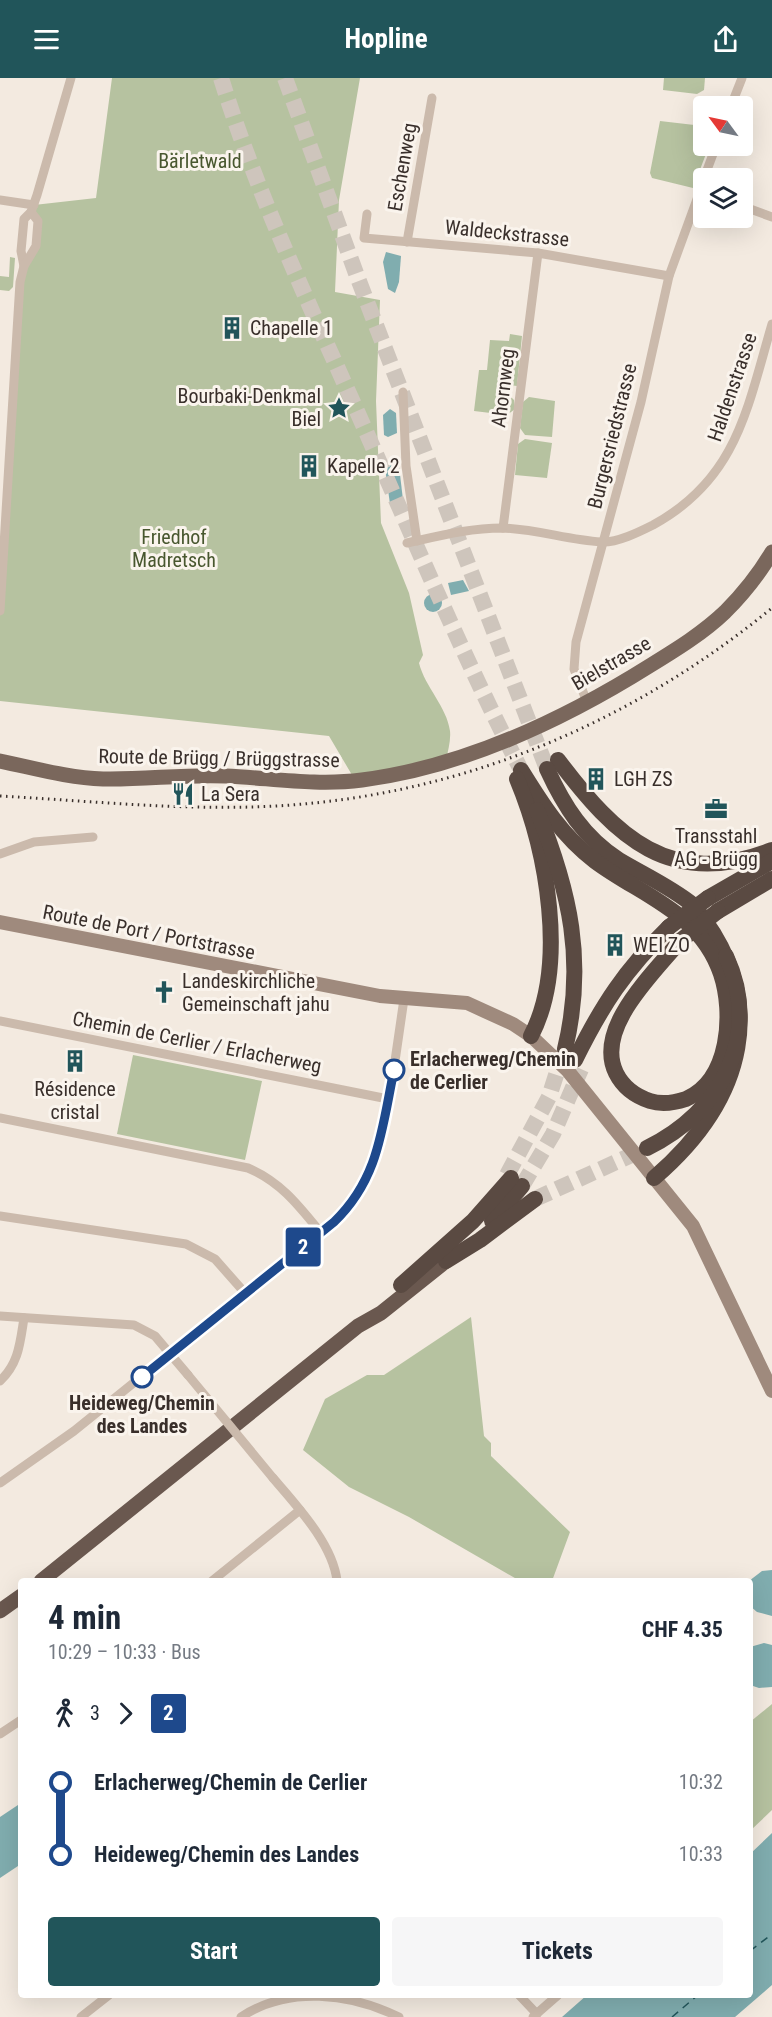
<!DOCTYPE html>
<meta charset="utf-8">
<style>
body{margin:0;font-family:"Roboto Condensed",sans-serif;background:#f6f6f7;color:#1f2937;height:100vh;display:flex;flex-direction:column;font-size:22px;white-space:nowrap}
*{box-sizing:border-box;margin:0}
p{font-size:20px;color:#747a83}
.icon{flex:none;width:33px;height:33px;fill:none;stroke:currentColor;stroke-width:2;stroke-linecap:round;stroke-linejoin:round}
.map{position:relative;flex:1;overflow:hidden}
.side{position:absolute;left:18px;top:1500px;width:735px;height:420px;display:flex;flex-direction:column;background:#fff;border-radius:6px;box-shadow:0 6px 24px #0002}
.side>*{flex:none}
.badge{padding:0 12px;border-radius:4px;font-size:21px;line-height:39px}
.needle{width:39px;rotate:303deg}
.controls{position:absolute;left:693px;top:18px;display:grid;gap:12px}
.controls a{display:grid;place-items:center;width:60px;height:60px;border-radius:6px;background:#fff;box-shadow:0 6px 24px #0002;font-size:30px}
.map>.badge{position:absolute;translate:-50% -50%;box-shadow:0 0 0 3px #fff}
.legs{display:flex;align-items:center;gap:9px;height:66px;padding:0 30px;font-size:20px}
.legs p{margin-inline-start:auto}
.headline{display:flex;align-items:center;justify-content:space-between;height:102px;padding:0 30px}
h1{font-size:33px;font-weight:700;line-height:45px}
.primary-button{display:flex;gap:12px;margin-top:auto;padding:12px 30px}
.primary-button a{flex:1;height:69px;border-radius:6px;background:#21555a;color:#fff;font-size:24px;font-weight:700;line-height:69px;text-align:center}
.primary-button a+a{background:#f6f6f7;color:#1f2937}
ul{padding:0 30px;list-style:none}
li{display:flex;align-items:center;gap:21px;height:72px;font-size:22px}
li i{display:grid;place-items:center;width:9px;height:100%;margin:0 8px;background:currentColor}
li i::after{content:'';width:15px;height:15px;margin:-8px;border:4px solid;border-radius:50%;background:#fff}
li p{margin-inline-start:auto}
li:first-child i{background:linear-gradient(#0000 50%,currentColor 0)}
li:last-child i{background:linear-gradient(currentColor 50%,#0000 0)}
header{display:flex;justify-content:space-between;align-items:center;height:78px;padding:0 30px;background:#21555a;color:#fff;font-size:27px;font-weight:700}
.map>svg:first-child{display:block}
.green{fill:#b6c2a0}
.water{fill:#80adaf}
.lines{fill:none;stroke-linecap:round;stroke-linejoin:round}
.ferry{stroke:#21555a;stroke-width:1.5;stroke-dasharray:8 6;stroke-linecap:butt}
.motorway-tunnel{stroke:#cec5bc;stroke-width:16;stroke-dasharray:16 8;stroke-linecap:butt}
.minor{stroke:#cbbaac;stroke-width:9}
.secondary{stroke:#9f8a7d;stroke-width:14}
.primary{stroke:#7a675c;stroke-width:15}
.trunk{stroke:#6a584f;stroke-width:15}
.motorway{stroke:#5a4a42;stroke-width:16}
.rail{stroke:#392f2b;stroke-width:3;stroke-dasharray:1.5 4.5;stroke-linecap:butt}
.minor-bridge{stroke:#cbbaac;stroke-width:9}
.motorway-bridge{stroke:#5a4a42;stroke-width:16}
.line-1-casing{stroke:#fff;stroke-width:14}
.line-1{stroke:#1e498c;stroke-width:9}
.stop-1-dot{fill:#fff;stroke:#1e498c;stroke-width:3}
.labels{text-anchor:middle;stroke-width:6;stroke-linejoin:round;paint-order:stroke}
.park-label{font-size:20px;fill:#48572f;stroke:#faf4ed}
.street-label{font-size:20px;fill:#392f2b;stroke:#faf4ed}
.poi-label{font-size:20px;fill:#392f2b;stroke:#faf4ed;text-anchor:start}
.stop-label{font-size:20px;font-weight:bold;fill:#392f2b;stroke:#faf4ed;text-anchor:start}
</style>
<header><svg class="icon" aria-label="menu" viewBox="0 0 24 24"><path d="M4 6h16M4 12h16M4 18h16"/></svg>Hopline<svg class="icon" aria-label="share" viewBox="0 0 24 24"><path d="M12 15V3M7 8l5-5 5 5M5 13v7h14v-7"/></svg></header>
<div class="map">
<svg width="772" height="1939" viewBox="0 0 772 1939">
<rect width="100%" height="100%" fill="#f3eae0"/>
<g class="green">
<path d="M112,0H360L339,122L335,214L380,222L376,323L381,445L409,515L423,577L419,585C425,609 447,629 450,653C451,662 448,673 446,682L352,697L329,658L0,623V533L20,204L36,168L34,127L96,120Z"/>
<path d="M664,0H705L704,12L697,16L663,12Z"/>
<path d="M660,43L703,48L704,68H709L693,110L652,100L650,95Z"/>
<path d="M10,179L15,180L13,209L9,213L0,212V198L9,199Z"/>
<path d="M510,256L522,258L517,308L509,307L508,316L514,322L515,331L507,337L474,333L479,292H487L490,262L509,263Z"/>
<path d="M529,319L555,323L552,359L525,357L520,350L523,324Z"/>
<path d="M525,361L552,365L547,400L515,397L518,366Z"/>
<path d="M133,977L262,1003L245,1082L117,1056Z"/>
<path d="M471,1239L484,1358L491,1365V1378L570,1454L552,1503H520L409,1439L349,1409L303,1372L325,1321L367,1297H384Z"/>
<path d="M772,1626V1732L750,1753V1644Z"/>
</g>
<g class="water">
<path d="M386,174L401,178L399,204L395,215L388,211L383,184Z"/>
<path d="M390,331L396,335L397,355L388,359L384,357L383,337Z"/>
<path d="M392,386L399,388L403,422L394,427L390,426L385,390Z"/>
<path d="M463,502L469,513L451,517L448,505Z"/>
<circle cx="433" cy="525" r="9"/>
<path d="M772,1492V1538L757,1534L750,1528L749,1503L762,1493Z"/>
<path d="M764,1565L772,1567V1609L759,1610L750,1607V1569Z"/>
<path d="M21,1725V1786L0,1800V1739Z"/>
<path d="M772,1755V1907L735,1939H562L587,1917H750V1776Z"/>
</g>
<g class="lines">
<g class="ferry">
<path d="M750,1873L772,1856"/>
<path d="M672,1939L698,1917"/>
</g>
<g class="motorway-tunnel">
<path d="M221,0C258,120 313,234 364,349C415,464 464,580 521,692"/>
<path d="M285,0L357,198L547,691"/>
<path d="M507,1097L549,1019L564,972"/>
<path d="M522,1108L553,1056L581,991"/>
<path d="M535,1121L647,1070"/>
</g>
<g class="minor">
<path d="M731,28L742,0"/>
<path d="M704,100L716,68"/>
<path d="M0,122L34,127"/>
<path d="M742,128L772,139"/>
<path d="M367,136L364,160L538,175L669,198"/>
<path d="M407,164L432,20"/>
<path d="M24,188L21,173L24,141L31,134L37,117L71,0"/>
<path d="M403,314L406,388L417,463"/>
<path d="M503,450L538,175"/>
<path d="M407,465C439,458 470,450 502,450C536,451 568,462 601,464C617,465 639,454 653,447C737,401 747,331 772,246"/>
<path d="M0,533L20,204L24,188L36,168L38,143L31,134"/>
<path d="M587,624L574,591L576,564L641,324L669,198L704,102"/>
<path d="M0,776L34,764L93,759"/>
<path d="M0,943L388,1021"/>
<path d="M0,1040L248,1090C281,1104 299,1128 321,1155"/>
<path d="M0,1138L186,1166L215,1181L245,1215"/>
<path d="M0,1238L134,1247L155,1258L188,1297"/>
<path d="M0,1303C19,1285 20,1265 24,1240"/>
<path d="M273,1400C296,1427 333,1466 337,1503"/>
<path d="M0,1405L74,1353L344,1135L361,1112L375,1085L395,983L404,921"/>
<path d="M212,1503L300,1432"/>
<path d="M0,1656L21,1642"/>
<path d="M519,1917L537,1936"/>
<path d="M81,1939L109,1917"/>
<path d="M241,1939C288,1908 350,1915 399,1939"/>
<path d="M533,1939L558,1917"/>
</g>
<path class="secondary" d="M0,844L380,918L467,925L513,946L531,958L568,993L693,1148L772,1313"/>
<path class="primary" d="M0,683C34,690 68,700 103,701C144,702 185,696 226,698C271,700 316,708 362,702C463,689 565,641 651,587C677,571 703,555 725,534C743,516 759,496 772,474"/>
<g class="trunk">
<path d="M41,1503L358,1248L381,1235L446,1183"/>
<path d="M0,1533L21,1518"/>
</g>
<g class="motorway">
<path d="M558,682C616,759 670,812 772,772"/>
<path d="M547,691C564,728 584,760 619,782C644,797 671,809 693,827C772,922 745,1022 654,1100"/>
<path d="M521,692C542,726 562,758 595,783C642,818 700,834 721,896C734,935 730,1002 686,1021C674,1025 662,1027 650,1023C635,1018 623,1009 616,995C594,950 654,895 680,863"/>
<path d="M517,701C547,773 568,887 531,958"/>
<path d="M537,732C570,813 586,884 565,971"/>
<path d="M708,820L772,783"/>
<path d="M718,833L772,801"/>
<path d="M575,982C602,927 625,892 669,849"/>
<path d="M647,1070C721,1034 763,958 726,878"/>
<path d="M492,1143L522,1108"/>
<path d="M446,1183L480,1162L535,1121"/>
<path d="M401,1207L473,1143L511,1100"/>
</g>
<path class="rail" d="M0,718C92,723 184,733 276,728C459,718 630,646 772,530"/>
<path class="minor-bridge" d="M188,1297L273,1400"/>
<g class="motorway-bridge">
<path d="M669,849L708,820"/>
<path d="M680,863L718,833"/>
</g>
</g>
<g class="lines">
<g class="line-1-casing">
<path id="line-1" d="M142,1299L334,1144C379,1101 382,1050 394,992"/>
</g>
<use href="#line-1" class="line-1"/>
</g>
<defs>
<g id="building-bare" transform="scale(1.8)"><path d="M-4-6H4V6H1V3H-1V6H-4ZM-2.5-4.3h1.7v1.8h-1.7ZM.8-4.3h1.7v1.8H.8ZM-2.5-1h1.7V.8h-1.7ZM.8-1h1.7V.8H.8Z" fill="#21555a" stroke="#faf4ed" stroke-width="2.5" paint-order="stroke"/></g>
<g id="sight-bare" transform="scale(1.8)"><path d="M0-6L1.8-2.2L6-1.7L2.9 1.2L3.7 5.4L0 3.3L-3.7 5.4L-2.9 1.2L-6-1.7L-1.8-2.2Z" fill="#21555a" stroke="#faf4ed" stroke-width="2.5" paint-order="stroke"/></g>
<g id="restaurant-bare" transform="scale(1.8)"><path d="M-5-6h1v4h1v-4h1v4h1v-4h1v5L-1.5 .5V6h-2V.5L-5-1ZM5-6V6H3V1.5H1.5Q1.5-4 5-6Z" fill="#21555a" stroke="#faf4ed" stroke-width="2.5" paint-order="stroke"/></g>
<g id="office-bare" transform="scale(1.8)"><path d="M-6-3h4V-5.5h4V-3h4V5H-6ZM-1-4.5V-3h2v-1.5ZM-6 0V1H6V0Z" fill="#21555a" stroke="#faf4ed" stroke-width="2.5" paint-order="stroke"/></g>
<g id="church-bare" transform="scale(1.8)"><path d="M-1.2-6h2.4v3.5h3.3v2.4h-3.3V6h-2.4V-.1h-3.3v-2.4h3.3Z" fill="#21555a" stroke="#faf4ed" stroke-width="2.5" paint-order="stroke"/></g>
</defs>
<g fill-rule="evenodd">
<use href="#building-bare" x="232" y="250"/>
<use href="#sight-bare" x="339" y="330"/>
<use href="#building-bare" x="309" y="388"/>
<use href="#building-bare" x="596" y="701"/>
<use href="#restaurant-bare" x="183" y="716"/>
<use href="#office-bare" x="716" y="731"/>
<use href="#building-bare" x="615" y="867"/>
<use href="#church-bare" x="164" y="914"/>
<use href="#building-bare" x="75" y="983"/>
</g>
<g class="stop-1-dot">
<circle cx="394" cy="992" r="10"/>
<circle cx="142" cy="1299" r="10"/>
</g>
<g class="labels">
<g class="park-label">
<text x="200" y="90">Bärletwald</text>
<text x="174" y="466">Friedhof<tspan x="174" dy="23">Madretsch</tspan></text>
</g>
<g class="street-label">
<text transform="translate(402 89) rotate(-80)" y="7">Eschenweg</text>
<text transform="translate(507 155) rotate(6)" y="7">Waldeckstrasse</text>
<text transform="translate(732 309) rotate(-71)" y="7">Haldenstrasse</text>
<text transform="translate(503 310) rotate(-83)" y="7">Ahornweg</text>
<text transform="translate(612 358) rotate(-76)" y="7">Burgersriedstrasse</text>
<text transform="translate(611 585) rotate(-30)" y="7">Bielstrasse</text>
<text transform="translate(219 680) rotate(1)" y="7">Route de Brügg / Brüggstrasse</text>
<text transform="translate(149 854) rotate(11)" y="7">Route de Port / Portstrasse</text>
<text transform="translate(197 964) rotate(11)" y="7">Chemin de Cerlier / Erlacherweg</text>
</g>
<g class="poi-label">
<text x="250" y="257">Chapelle 1</text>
<text x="321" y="325" text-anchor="end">Bourbaki-Denkmal<tspan x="321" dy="23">Biel</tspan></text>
<text x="327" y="395">Kapelle 2</text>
<text x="614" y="708">LGH ZS</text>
<text x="201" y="723">La Sera</text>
<text x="716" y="765" text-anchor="middle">Transstahl<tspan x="716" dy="23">AG - Brügg</tspan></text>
<text x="633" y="874">WEI ZO</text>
<text x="182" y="910">Landeskirchliche<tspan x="182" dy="23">Gemeinschaft jahu</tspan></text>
<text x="75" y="1018" text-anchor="middle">Résidence<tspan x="75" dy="23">cristal</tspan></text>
</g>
<g class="stop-label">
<text x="410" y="988">Erlacherweg/Chemin<tspan x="410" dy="23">de Cerlier</tspan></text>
<text x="142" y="1332" text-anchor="middle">Heideweg/Chemin<tspan x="142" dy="23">des Landes</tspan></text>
</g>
</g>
</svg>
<div class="controls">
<a><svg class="needle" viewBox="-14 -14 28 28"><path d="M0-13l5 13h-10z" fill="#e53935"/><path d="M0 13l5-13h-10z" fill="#747a83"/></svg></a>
<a><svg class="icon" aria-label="layers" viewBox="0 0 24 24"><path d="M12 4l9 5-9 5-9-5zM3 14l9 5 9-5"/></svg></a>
</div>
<b class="badge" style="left:303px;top:1169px;background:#1e498c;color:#fff">2</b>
<section class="side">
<div class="headline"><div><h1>4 min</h1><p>10:29 – 10:33 · Bus</p></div><b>CHF 4.35</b></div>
<div class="legs"><svg class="icon" aria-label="walk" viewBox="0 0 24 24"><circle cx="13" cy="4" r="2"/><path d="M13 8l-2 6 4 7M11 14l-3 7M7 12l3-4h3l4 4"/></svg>3<svg class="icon" aria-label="forward" viewBox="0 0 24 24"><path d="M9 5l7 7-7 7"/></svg><b class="badge" style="background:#1e498c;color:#fff">2</b></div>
<ul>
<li><i style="color:#1e498c"></i><b>Erlacherweg/Chemin de Cerlier</b><p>10:32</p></li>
<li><i style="color:#1e498c"></i><b>Heideweg/Chemin des Landes</b><p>10:33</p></li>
</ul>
<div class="primary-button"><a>Start</a><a>Tickets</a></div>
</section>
</div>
